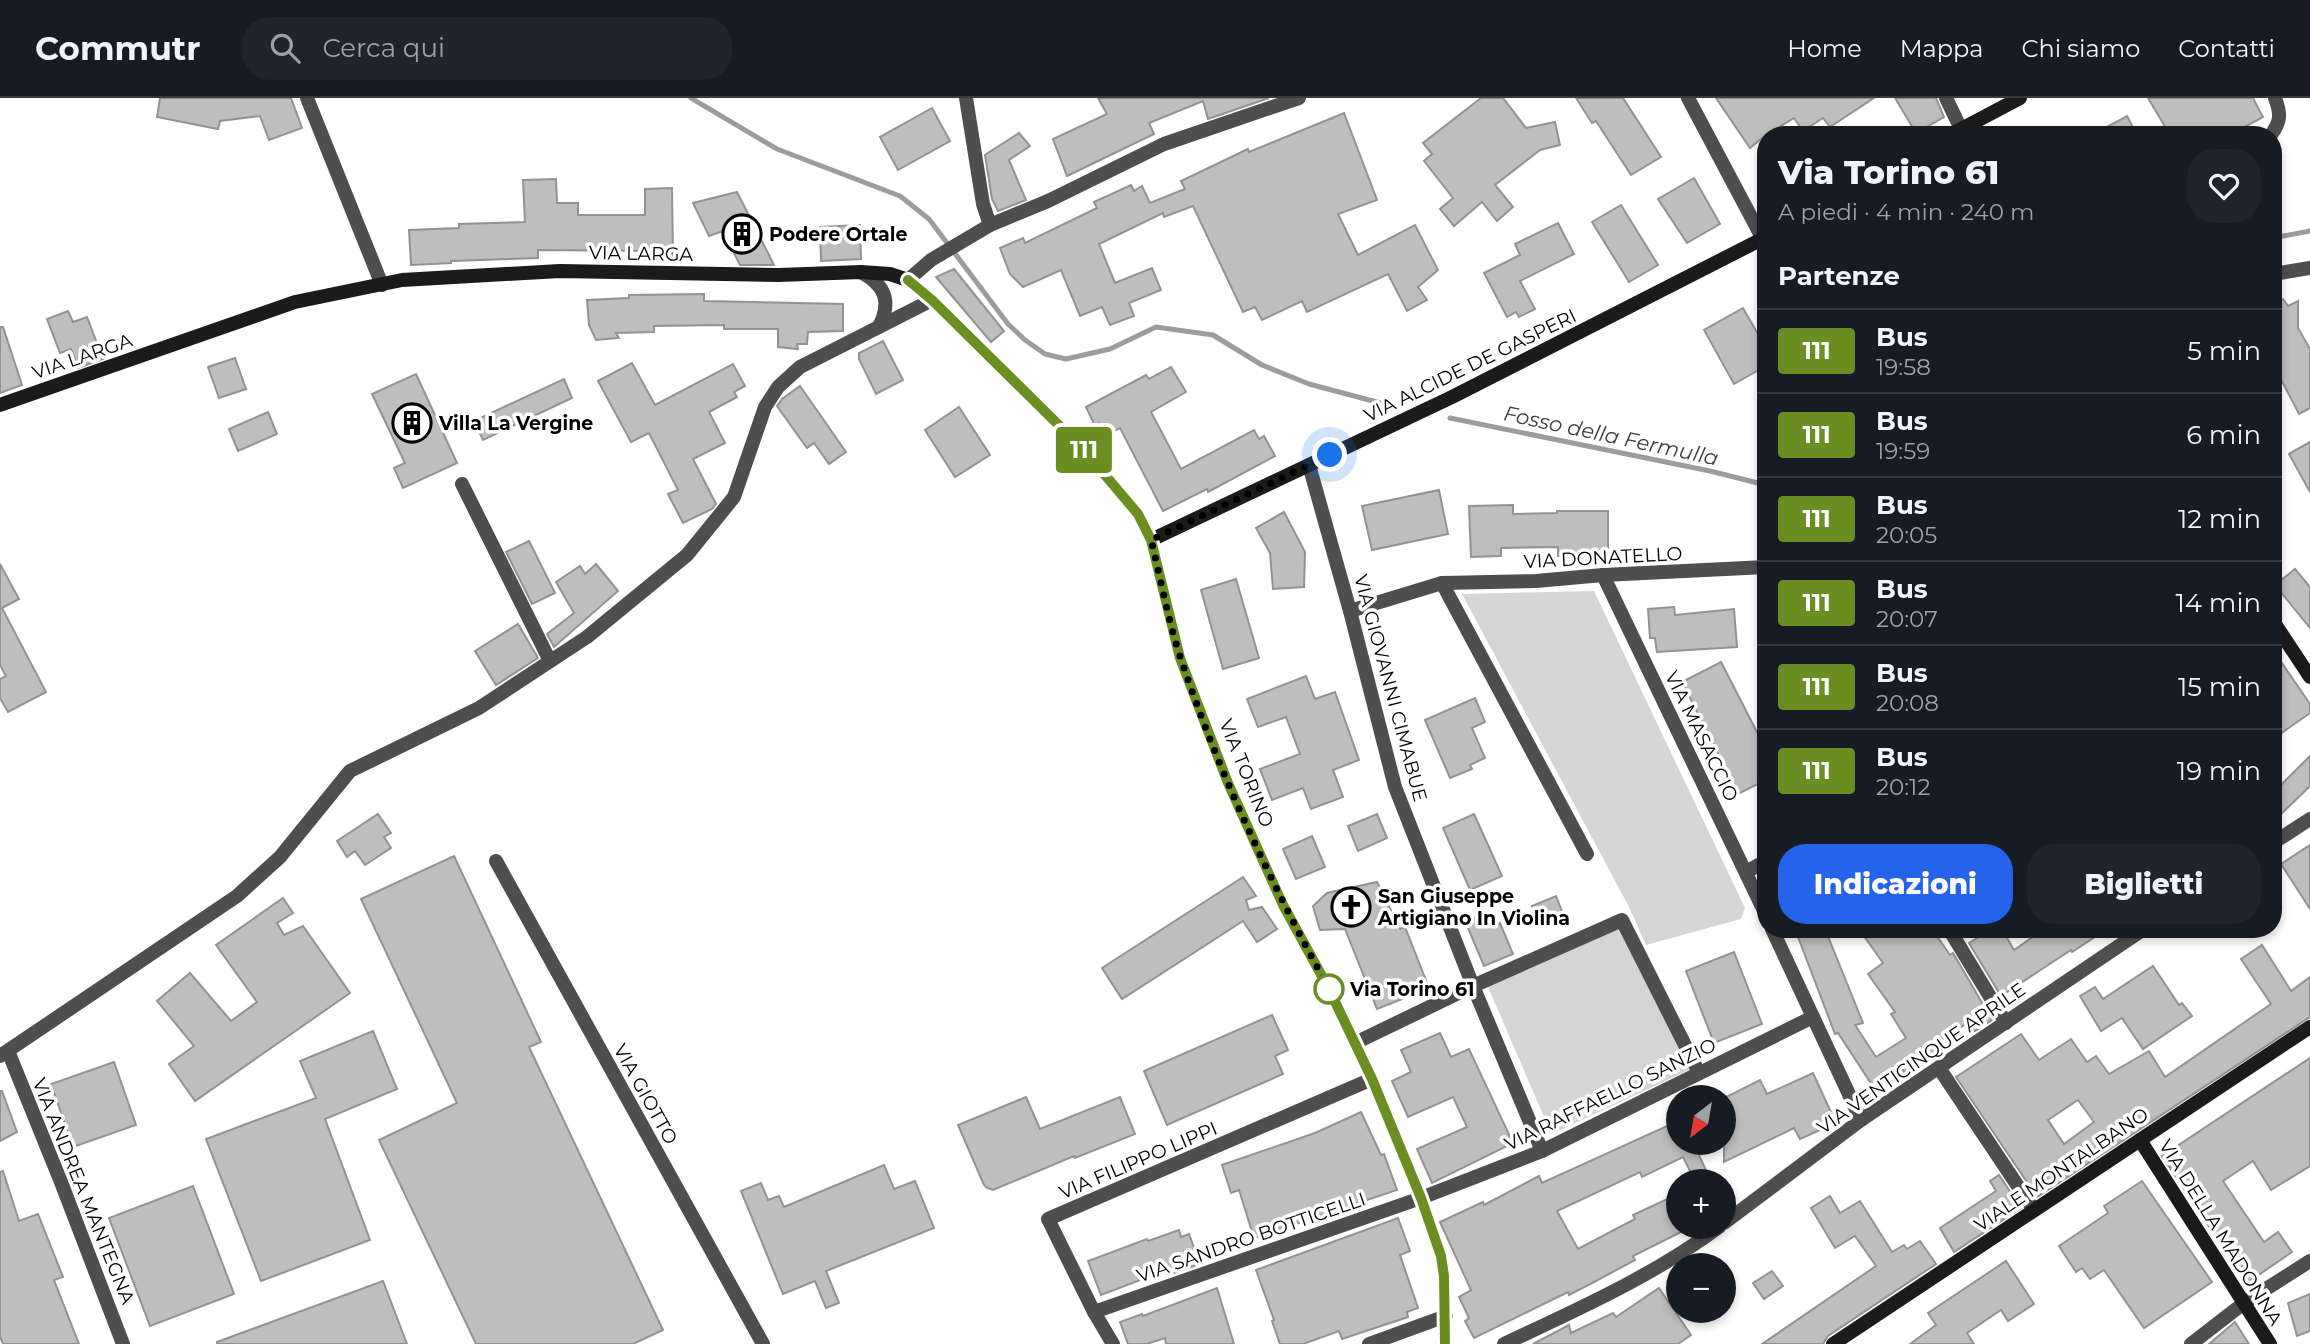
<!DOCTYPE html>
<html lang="it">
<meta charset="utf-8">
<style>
body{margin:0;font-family:Montserrat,sans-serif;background:#20242c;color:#f1f3f6;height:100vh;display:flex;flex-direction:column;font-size:26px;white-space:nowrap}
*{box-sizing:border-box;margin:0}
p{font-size:23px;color:#9ea1a6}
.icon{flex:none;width:38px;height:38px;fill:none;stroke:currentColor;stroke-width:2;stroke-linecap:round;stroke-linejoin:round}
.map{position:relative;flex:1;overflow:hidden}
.panel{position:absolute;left:1757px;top:28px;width:525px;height:812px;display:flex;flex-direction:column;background:#171b24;border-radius:28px;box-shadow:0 4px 10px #0003}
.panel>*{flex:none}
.badge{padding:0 14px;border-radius:5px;font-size:24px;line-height:46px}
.needle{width:46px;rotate:211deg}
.fabs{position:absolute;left:1666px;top:987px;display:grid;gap:14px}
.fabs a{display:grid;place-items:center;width:70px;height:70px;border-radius:50%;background:#171b24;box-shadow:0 4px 10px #0003;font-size:35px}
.you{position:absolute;width:35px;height:35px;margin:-18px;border:5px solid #fff;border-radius:50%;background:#1a73e8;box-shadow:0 0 0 10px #1a73e833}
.map>.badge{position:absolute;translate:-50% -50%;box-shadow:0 0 0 4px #fff}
h2{padding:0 21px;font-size:26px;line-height:63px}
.round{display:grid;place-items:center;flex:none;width:74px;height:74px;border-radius:28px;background:#20242c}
.head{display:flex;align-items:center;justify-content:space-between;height:119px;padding:0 21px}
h1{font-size:33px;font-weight:800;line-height:52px}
.button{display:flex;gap:14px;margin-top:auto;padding:14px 21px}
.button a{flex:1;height:80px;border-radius:28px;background:#2563eb;color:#fff;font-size:28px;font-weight:800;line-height:80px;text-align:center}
.button a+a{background:#20242c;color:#f1f3f6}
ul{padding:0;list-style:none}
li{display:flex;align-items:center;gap:21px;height:84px;padding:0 21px;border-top:2px solid #363941}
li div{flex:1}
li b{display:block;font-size:26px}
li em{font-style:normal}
li .badge{min-width:77px;font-weight:700;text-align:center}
header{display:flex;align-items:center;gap:42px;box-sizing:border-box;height:98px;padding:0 35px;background:#171b24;border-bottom:2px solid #363941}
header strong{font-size:33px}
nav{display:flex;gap:38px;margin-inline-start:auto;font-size:24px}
.search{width:490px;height:63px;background:#20242c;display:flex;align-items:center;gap:18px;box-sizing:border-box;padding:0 24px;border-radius:28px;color:#9ea1a6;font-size:26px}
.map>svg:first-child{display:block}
.green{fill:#d5d5d5}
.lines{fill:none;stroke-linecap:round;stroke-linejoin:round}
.stream{stroke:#9c9c9c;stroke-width:5}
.building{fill:#bebebe;stroke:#929292;stroke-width:2;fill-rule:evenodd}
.street{stroke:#4e4e4e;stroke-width:14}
.secondary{stroke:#1b1b1b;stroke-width:14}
.line-casing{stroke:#fff;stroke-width:16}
.line{stroke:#6b8e23;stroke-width:10}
.walk{stroke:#000;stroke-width:7;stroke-dasharray:0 12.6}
.stop-dot{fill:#fff;stroke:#6b8e23;stroke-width:3.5}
.labels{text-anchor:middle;stroke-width:7;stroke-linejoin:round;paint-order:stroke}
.poi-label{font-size:19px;font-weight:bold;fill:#000;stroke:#fff;text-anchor:start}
.street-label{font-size:19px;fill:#000;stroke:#fff}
.stop-label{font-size:19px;font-weight:bold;fill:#000;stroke:#fff;text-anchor:start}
.water-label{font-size:21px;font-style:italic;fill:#3d3d3d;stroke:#fff}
</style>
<header>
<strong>Commutr</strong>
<div class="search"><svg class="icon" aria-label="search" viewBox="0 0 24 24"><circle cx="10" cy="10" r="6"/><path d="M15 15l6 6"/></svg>Cerca qui</div>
<nav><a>Home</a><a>Mappa</a><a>Chi siamo</a><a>Contatti</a></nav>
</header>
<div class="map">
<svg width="2310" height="1246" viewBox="0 0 2310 1246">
<rect width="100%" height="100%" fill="#fff"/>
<g class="green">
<path d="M1594,493L1745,810L1741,821L1646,847L1629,809L1462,496Z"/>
<path d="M1621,829L1689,972L1556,1034L1552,1026L1548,1028L1488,889Z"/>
</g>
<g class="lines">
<g class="stream">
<path d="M691,0L777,51L900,98L929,121L1008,226L1025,242L1045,256L1066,261L1110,251L1156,229L1213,237L1262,267L1309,286L1388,307"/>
<path d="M2273,140L2310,133"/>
<path d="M1450,320L1710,373L1766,387"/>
</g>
</g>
<g class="building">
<path d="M160,0H291L302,30L269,42L260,18L220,23L218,31L157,19Z"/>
<path d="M1098,0H1269L1208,21L1203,3L1149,25L1154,36L1067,78L1053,41L1107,16Z"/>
<path d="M1481,0H1503L1526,30L1555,24L1560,47L1540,52L1495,87L1513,109L1497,123L1482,104L1454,128L1440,111L1453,100L1424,63L1432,56L1423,45Z"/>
<path d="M1576,0H1623L1661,59L1631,77L1596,23L1592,25Z"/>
<path d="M1716,0H1874L1830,29L1823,20L1803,33L1794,20L1766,37L1750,50Z"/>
<path d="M1895,0H1936L1944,19L1916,35Z"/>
<path d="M2148,0H2253L2263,19L2230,37H2170Z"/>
<path d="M932,10L950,43L898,72L880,39Z"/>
<path d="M1344,15L1377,102L1338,116L1358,157L1415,127L1438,172L1418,189L1427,202L1407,213L1388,176L1307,214L1302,203L1262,222L1255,209L1243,214L1193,108L1164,119L1163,115L1099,146L1115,185L1152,170L1161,192L1129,205L1134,218L1110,227L1102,209L1080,218L1061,172L1023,189L1010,176L1000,150L1023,140L1025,145L1097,110L1094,104L1131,87L1134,93L1142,88L1150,105L1185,91L1181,83L1248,51L1249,54Z"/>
<path d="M2127,18L2137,37H2092Z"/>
<path d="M1019,35L1030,48L1009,62L1026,102L998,113L992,101L985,57Z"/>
<path d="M1694,80L1720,126L1687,145L1658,101Z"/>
<path d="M556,81L557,105H578V117H645V91L672,90L673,161L646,162V153L538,152V160L451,163V165L411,167L409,132L459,130V126L525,124L523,82Z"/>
<path d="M737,94L774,167H740L723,133L709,138L693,105Z"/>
<path d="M1621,107L1658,167L1629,184L1592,124Z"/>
<path d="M1558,125L1574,156L1520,183L1535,211L1519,219L1516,214L1507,219L1484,175L1520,157L1515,146Z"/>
<path d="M860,127L861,161L821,163L820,129Z"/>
<path d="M954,171L1004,233L991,244L936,179Z"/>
<path d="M704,196V203L843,206V233L808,234L807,246H797L798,251L778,249V231H724V227L654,228V234L616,235L619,240L596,242L589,227L587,202L629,200V197Z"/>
<path d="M2283,201L2288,208L2298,203V230L2310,251V310L2299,316L2273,266V206Z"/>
<path d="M1743,210L1766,250V268L1734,286L1704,232Z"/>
<path d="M68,213L73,224L87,219L103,261L78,270L71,251L60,255L47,221Z"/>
<path d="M0,229H3L22,287L0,295Z"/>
<path d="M883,243L903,282L876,296L859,261V255Z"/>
<path d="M235,260L246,291L219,300L208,269Z"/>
<path d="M632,265L655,307L733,266L745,288L734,294L737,299L709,314L725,345L693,361L716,406L712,411L683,425L668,396L678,392L649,335L631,344L598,283Z"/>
<path d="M1171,269L1186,294L1151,314L1181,371L1254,332L1259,341L1264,338L1275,358L1208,394L1207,391L1163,413L1120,330L1107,337L1099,325L1095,328L1086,309L1146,277L1149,281Z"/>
<path d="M416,276L457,365L403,390L394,370L405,365L372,296Z"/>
<path d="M564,281L572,300L483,342L474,323Z"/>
<path d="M800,288L846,354L829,366L814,345L807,350L777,308L782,301Z"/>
<path d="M959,309L990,357L955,379L925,332Z"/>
<path d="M268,314L277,336L238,353L229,331Z"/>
<path d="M2310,344V394L2289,356Z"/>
<path d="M1439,392L1448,436L1372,452L1362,408Z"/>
<path d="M1513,407V416L1557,415V413H1608V458H1558V449L1501,450V458L1471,459L1469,408Z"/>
<path d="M1284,414L1305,454L1304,489L1273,491L1270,455L1256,430Z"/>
<path d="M529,443L555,495L532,506L506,454Z"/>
<path d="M0,466L19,501L2,510L46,594L8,614L0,600V581L6,578L0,567Z"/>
<path d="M596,466L618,493L554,549L547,536L574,515L556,484L580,468L585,476Z"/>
<path d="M2295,471L2310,489V530L2275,487Z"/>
<path d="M1236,481L1259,560L1223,571L1201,492Z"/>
<path d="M1674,509L1675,517L1734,511L1737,549L1657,554L1655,540H1650L1648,511Z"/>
<path d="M518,526L538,560L496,587L475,553Z"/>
<path d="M2273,552L2310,606V615L2273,641V616L2279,611L2273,602Z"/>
<path d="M1721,564L1758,636L1766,631V682L1738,696L1682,584Z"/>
<path d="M1306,578L1315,601L1335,594L1359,662L1333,672L1343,699L1311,711L1303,690L1272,702L1260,671L1300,656L1286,619L1258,629L1247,601Z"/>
<path d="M1475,600L1485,624L1472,630L1485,660L1470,667L1472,671L1450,680L1425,622Z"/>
<path d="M2310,658V688L2273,724V695Z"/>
<path d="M378,716L391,735L384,739L391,750L365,767L355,753L347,759L337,743Z"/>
<path d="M1377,716L1387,740L1358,753L1348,728Z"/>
<path d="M1474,716L1502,778L1470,792L1443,730Z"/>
<path d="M1312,738L1325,769L1296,781L1283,751Z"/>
<path d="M2310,747V811L2281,766Z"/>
<path d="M454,758L541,944L529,949L663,1232L633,1246H476L379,1042L457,1005L361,801Z"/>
<path d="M1243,779L1256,798L1246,802L1249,812L1262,809L1277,831L1257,844L1243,823L1122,901L1102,870Z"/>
<path d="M1377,784L1400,831L1405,829L1427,885L1403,895L1405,900L1377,911L1345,831L1320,832L1313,808L1327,795Z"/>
<path d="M1556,798L1563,816L1539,825L1532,808Z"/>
<path d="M283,800L293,815L277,825L284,837L303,828L350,895L195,1003L169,966L194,948L157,903L190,875L231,923L257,904L216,847Z"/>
<path d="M1489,814L1495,828L1500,825L1513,856L1484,868L1465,823Z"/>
<path d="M1795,831H1825L1863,925L1855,927L1876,959L1906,940L1891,916L1895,914L1868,876L1883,865L1859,831H1932L1950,857L1953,855L1992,922L1975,933L1969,924L1941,942L1946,951L1906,977L1902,971L1874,990L1838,935L1835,936Z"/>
<path d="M1992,831H2002L2014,852L2044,831H2107L2072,854L2071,852L2001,898L1969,845Z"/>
<path d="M2262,847L2291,893L2310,879V919L2037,1099L1956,979L2021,936L2039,962L2071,941L2087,964L2096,958L2109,976L2149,953L2165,979L2271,906L2241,861ZM2078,1002L2094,1024L2064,1046L2048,1022Z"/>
<path d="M1734,854L1762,926L1714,945L1686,873Z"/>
<path d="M2153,868L2179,907L2182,905L2192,918L2143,951L2122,920L2101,933L2080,898L2095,889L2103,901Z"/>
<path d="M1272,917L1288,952L1275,958L1283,976L1167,1027L1144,973Z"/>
<path d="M373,933L397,991L325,1021L370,1142L261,1183L206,1041L316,1000L300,963Z"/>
<path d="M1440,935L1451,959L1469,951L1513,1045L1432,1085L1417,1051L1467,1029L1453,999L1408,1019L1392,983L1411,974L1401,952Z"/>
<path d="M2310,960V1068L2271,1092L2253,1063L2223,1083L2264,1144L2278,1134L2292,1154L2247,1185L2162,1058Z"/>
<path d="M114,964L136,1027L73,1049L51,986Z"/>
<path d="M1813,975L1836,1025L1800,1041L1794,1030L1724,1064V1000L1760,982L1767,996Z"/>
<path d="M0,993H2L17,1034L0,1043Z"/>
<path d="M1026,999L1040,1031L1120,999L1135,1036L1075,1060L1074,1058L993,1092L987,1090L984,1087L958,1027Z"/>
<path d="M1361,1014L1381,1057L1384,1056L1397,1092L1254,1140L1239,1092L1231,1095L1222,1067L1315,1035Z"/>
<path d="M1678,1023V1045H1713L1697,1053L1711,1083H1695L1683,1059L1642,1079L1640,1074L1557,1113L1578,1151L1635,1121L1633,1117L1678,1096V1128L1676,1129H1691L1633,1158L1635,1162L1594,1184L1569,1197L1568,1194L1474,1240L1465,1223L1469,1220L1459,1199L1471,1192L1440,1124L1483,1104L1484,1107L1539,1078L1542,1085Z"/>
<path d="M884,1067L894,1091L915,1083L934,1130L826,1173L839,1205L826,1210L815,1183L783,1196L741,1093L761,1085L768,1102L779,1098L784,1109Z"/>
<path d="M3,1073L19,1123L38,1116L63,1179L54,1182L79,1246H3L0,1239V1074Z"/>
<path d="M1999,1077L2021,1110L1954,1154L1940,1130L1996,1093L1990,1083Z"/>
<path d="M2142,1083L2212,1184L2144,1230L2104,1172L2090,1181L2082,1170L2076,1174L2059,1148L2108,1115L2104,1108Z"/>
<path d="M193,1088L234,1196L150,1228L109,1120Z"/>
<path d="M1830,1098L1840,1115L1860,1103L1892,1154L1904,1147L1907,1151L1920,1143L1936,1166L1828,1238L1823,1246H1762L1876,1168L1855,1138L1835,1150L1811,1110Z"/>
<path d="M1398,1120L1410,1153L1400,1157L1418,1210L1407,1214L1408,1219L1342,1241L1339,1233L1303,1246H1280L1272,1223L1274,1222L1256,1172Z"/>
<path d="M1179,1132L1181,1139L1189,1136L1200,1166L1171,1176L1169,1171L1101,1197L1088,1163L1147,1141L1148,1143Z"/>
<path d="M2006,1163L2034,1206L2008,1223L2001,1212L1967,1235L1974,1246H1910L1936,1227L1928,1215Z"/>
<path d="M1772,1173L1783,1188L1764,1201L1753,1185Z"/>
<path d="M383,1183L407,1246H217V1244Z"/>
<path d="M1217,1190L1234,1246H1166L1165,1240L1147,1246H1128L1120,1224L1142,1216L1143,1218Z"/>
<path d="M1659,1190L1691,1237L1678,1246H1533L1569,1227L1571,1235L1613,1215L1616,1219Z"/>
<path d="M2310,1196V1233L2297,1238L2288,1205Z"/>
<path d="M2235,1224L2249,1246H2209Z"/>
</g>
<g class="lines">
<g class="street">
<path d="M307,0L382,187"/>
<path d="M966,0L983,106L990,127"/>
<path d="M1688,0L1766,147"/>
<path d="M1946,0L1961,31"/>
<path d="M2271,37C2281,23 2281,16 2275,0"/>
<path d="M861,174C885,187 892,203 879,229"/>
<path d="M2273,176L2310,170"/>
<path d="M908,182L931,162L990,127L1048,103L1164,46L1299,0"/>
<path d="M1309,367L1350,513L1395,689L1473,888L1542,1053"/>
<path d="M462,386L550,563"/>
<path d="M1603,477L1766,817"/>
<path d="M1442,485L1587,756"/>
<path d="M1350,513L1442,485L1536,483L1603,477L1766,469"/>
<path d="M2273,745L2310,721"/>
<path d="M496,763L763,1246"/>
<path d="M1746,774L1766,763"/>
<path d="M1772,831L1861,1022"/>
<path d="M1949,831L2006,925"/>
<path d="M1355,945L1473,888L1622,822L1699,975"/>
<path d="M8,953L61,1084L123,1246"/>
<path d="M0,958L237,798L280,759L350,673L479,610L587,539L687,457L734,399L765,309L778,289L800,269L932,202"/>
<path d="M1939,970L2034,1112"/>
<path d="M1724,1125L1861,1022L2144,831"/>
<path d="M1094,1214L1421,1100L1542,1053L1813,919"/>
<path d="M1113,1246L1094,1214L1048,1121L1372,981"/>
<path d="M1369,1246L1446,1218"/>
<path d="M1504,1246C1578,1211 1653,1178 1719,1129"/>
<path d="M2191,1246L2244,1205L2310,1163"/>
</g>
<g class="secondary">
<path d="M1950,37L2020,0"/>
<path d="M0,307L295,204L402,182L560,173L779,177L861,174L890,176L908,182L932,202L1083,351L1138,416L1151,442L1180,560L1228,685L1283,807L1329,891L1372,981L1421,1100L1441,1158L1444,1178L1445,1246"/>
<path d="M1151,442L1452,299L1766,139"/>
<path d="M2273,523L2310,579"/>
<path d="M2140,1042L2270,1246"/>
<path d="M1833,1246L2310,929"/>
</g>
</g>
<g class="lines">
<g class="line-casing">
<path id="line" d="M908,182L932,202L1083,351L1138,416L1151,442L1180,560L1228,685L1283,807L1329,891L1372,981L1421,1100L1441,1158L1444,1178L1445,1246"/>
</g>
<use href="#line" class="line"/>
<path class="walk" d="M1329,891C1271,785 1219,676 1181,561C1168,523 1161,481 1151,442L1330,357"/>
</g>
<defs>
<g id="building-ring" transform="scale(2.0125)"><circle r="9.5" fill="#fff" stroke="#000" stroke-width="1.5"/><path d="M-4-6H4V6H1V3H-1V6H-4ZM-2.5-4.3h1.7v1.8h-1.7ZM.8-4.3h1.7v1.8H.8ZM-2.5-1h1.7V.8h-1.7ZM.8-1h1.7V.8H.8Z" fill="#000"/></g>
<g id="church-ring" transform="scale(2.0125)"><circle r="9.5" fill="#fff" stroke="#000" stroke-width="1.5"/><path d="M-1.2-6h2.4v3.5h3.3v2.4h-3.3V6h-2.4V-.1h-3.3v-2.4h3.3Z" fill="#000"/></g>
</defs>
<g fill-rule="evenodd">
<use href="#building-ring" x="742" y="136"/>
<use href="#building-ring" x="412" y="325"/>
<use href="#church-ring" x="1351" y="809"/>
</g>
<circle class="stop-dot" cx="1329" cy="891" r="14"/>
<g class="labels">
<g class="poi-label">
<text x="769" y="143">Podere Ortale</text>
<text x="439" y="332">Villa La Vergine</text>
<text x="1378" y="805">San Giuseppe<tspan x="1378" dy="22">Artigiano In Violina</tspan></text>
</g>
<g class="street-label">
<text transform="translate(641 155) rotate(1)" y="7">VIA LARGA</text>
<text transform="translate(82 258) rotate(-19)" y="7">VIA LARGA</text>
<text transform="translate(1470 267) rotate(-26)" y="7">VIA ALCIDE DE GASPERI</text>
<text transform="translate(1603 459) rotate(-3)" y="7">VIA DONATELLO</text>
<text transform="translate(1391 590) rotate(75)" y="7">VIA GIOVANNI CIMABUE</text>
<text transform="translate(1702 638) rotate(64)" y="7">VIA MASACCIO</text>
<text transform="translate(1247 675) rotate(68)" y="7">VIA TORINO</text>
<text transform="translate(1921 960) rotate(-35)" y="7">VIA VENTICINQUE APRILE</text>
<text transform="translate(646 996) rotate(61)" y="7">VIA GIOTTO</text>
<text transform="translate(1610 996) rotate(-26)" y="7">VIA RAFFAELLO SANZIO</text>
<text transform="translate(1138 1062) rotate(-23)" y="7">VIA FILIPPO LIPPI</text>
<text transform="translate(2061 1071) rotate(-34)" y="7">VIALE MONTALBANO</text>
<text transform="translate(84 1093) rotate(68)" y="7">VIA ANDREA MANTEGNA</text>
<text transform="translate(2221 1134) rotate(58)" y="7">VIA DELLA MADONNA</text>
<text transform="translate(1251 1139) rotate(-19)" y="7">VIA SANDRO BOTTICELLI</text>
</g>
<g class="stop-label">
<text x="1350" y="898">Via Torino 61</text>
</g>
<g class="water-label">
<text transform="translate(1611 338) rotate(12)" y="7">Fosso della Fermulla</text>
</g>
</g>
</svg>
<div class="fabs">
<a><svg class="needle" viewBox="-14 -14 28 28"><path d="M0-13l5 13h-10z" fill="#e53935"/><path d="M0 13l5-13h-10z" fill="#9ea1a6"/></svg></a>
<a>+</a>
<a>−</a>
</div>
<div class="you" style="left:1330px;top:357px"></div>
<b class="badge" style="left:1084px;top:352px;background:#6b8e23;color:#fff">111</b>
<section class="panel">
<div class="head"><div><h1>Via Torino 61</h1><p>A piedi · 4 min · 240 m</p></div><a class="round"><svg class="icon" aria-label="heart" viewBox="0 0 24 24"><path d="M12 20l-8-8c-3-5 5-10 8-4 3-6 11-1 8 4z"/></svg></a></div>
<h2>Partenze</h2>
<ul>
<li><span class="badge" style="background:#6b8e23;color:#fff">111</span><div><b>Bus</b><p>19:58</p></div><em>5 min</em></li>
<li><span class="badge" style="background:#6b8e23;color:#fff">111</span><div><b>Bus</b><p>19:59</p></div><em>6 min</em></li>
<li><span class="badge" style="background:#6b8e23;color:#fff">111</span><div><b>Bus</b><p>20:05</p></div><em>12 min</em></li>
<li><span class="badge" style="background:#6b8e23;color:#fff">111</span><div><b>Bus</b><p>20:07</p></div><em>14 min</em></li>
<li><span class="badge" style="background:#6b8e23;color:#fff">111</span><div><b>Bus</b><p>20:08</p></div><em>15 min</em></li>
<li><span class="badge" style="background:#6b8e23;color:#fff">111</span><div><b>Bus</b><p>20:12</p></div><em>19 min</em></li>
</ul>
<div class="button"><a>Indicazioni</a><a>Biglietti</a></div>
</section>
</div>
